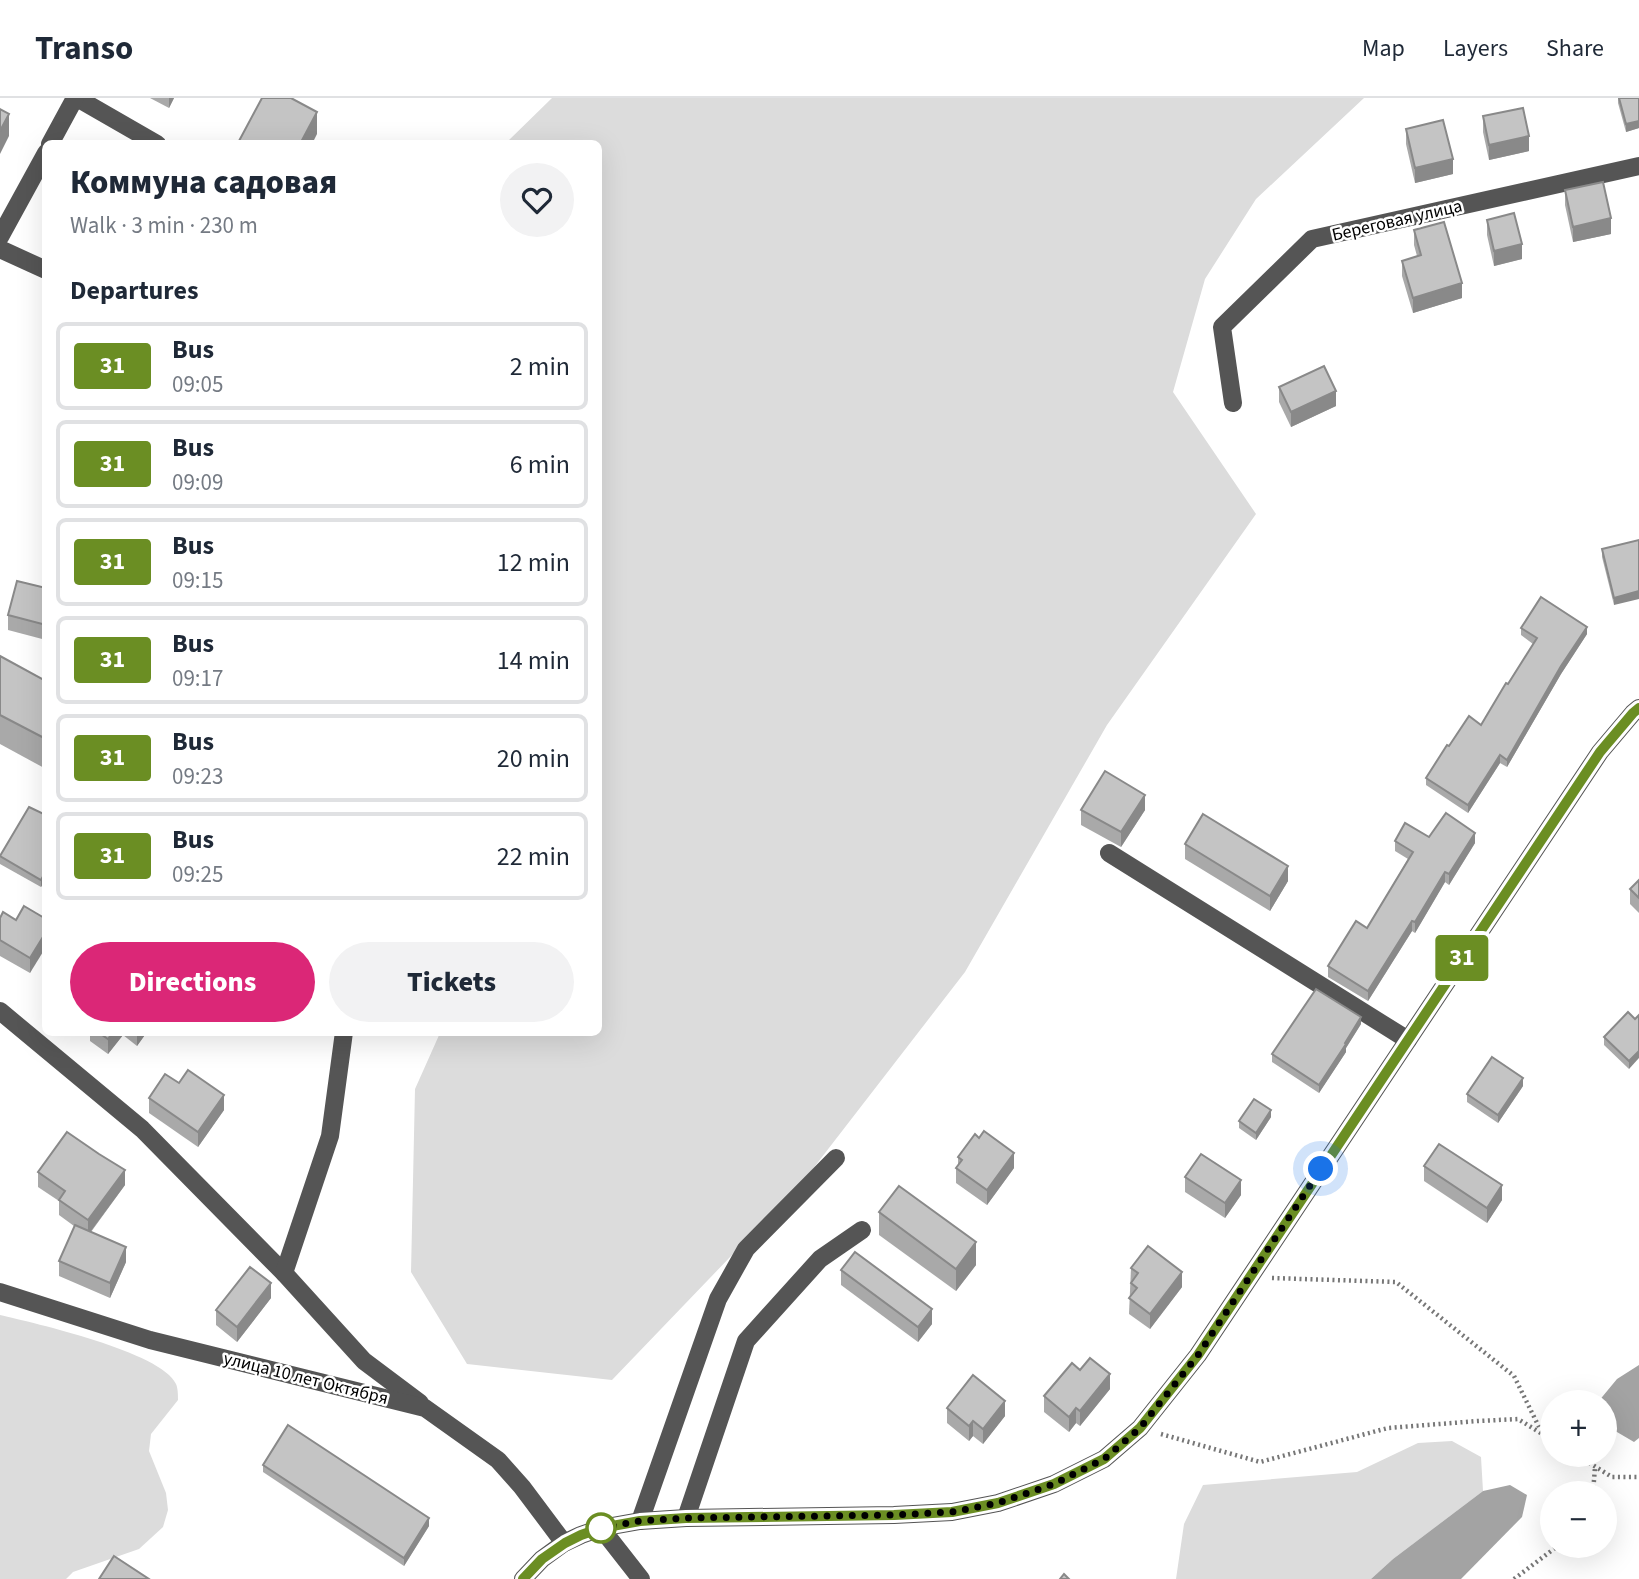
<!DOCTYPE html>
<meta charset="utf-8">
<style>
body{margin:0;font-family:"Source Sans 3",sans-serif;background:#f2f2f3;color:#1f2937;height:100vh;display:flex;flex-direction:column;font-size:26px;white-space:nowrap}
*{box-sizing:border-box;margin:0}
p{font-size:23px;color:#747a83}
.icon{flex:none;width:38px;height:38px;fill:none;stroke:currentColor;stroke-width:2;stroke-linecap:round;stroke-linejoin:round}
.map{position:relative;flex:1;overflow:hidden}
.sheet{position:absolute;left:42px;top:42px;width:560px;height:896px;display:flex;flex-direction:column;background:#fff;border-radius:10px;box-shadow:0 7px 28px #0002}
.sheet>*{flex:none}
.badge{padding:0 14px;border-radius:5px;font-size:24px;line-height:46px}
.buttons{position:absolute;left:1540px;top:1292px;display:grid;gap:14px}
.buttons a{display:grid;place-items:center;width:77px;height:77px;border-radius:50%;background:#fff;box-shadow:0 7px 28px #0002;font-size:35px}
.you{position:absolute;width:35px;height:35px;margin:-18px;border:5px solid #fff;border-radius:50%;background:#1a73e8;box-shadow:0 0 0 10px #1a73e833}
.map>.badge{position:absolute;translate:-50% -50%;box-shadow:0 0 0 4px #fff}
h2{padding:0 28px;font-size:26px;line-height:63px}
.round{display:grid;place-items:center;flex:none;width:74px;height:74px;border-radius:37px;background:#f2f2f3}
.headline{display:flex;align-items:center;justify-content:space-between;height:119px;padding:0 28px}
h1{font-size:33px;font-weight:800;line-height:52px}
.action{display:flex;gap:14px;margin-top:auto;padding:14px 28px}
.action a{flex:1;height:80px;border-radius:42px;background:#db2777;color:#fff;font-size:28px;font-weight:800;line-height:80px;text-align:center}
.action a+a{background:#f2f2f3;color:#1f2937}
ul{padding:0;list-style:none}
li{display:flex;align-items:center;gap:21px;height:88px;margin:0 14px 10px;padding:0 14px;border:4px solid #e0e1e3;border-radius:10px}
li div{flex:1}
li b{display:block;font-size:26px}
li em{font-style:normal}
li .badge{min-width:77px;font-weight:700;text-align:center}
header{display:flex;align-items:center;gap:42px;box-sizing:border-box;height:98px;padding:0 35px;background:#fff;border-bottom:2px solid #e0e1e3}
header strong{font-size:33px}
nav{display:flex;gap:38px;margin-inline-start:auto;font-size:24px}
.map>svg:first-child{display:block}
.green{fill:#dcdcdc}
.water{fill:#a3a3a3}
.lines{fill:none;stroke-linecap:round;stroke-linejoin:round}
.path{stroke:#777;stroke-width:4.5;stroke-dasharray:2 3.5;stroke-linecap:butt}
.minor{stroke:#555;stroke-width:18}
.wall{fill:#a9a9a9}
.shaded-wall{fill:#898989}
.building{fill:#c4c4c4;stroke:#898989;stroke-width:2}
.line-casing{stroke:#fff;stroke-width:16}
.line{stroke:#6b8e23;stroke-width:10}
.walk{stroke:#000;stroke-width:7;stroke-dasharray:0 12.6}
.stop-dot{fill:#fff;stroke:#6b8e23;stroke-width:3.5}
.labels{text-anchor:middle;stroke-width:5;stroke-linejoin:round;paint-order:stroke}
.street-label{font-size:18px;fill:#000;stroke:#fff}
</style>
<header>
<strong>Transo</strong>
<nav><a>Map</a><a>Layers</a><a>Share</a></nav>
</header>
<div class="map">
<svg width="1639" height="1481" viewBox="0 0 1639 1481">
<rect width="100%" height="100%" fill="#fff"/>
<g class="green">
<path d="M552,0H1364L1256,101L1205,181L1173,294L1256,416L1107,627L965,874L805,1081L612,1282L467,1266L411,1174L415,991L440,935L598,934V46L506,45Z"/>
<path d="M0,1217C34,1225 162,1254 176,1286C178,1290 178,1298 178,1302L151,1336L149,1353L166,1395L168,1412L163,1429L139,1451L73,1474L66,1481H0Z"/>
<path d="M1452,1343L1481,1359L1483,1393L1393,1461L1371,1481H1176L1184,1426L1203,1387L1357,1374L1418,1345Z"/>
</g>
<g class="water">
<path d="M1639,1267V1340L1634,1344L1605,1327V1304H1598L1617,1281Z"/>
<path d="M1510,1387L1527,1397L1522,1419L1461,1481H1371L1393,1461L1483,1393Z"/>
</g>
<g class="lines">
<g class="path">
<path d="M1272,1180L1396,1184L1514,1278L1539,1329"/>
<path d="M1161,1336L1260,1364L1388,1330L1478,1323L1518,1321L1552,1342"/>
<path d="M1575,1356L1612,1379H1639"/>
<path d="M1593,1395L1595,1369"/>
<path d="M1514,1481L1559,1447"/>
</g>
<g class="minor">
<path d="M77,0L157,46"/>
<path d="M50,46L75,0"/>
<path d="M0,139L46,55"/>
<path d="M0,151L46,172"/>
<path d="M1233,305L1222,229L1312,141L1639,68"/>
<path d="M1109,755L1408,942"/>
<path d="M0,913L142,1031L284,1175L364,1263L420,1305"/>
<path d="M284,1175L330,1038L344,934"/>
<path d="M0,1194L150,1242L425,1310L498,1362L522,1389L564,1445"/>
<path d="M686,1420L746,1243L820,1161L862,1132"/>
<path d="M640,1423L718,1201L746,1151L836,1060"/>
<path d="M601,1430L641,1481"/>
<path d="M523,1481L542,1461L564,1445L581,1437L601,1430L640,1423L686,1420L894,1417L952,1414L998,1405L1054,1386L1104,1361L1140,1330L1198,1257L1600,654L1633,615L1639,610"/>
</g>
</g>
<g class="wall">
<path d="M150,0H174L169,10Z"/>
<path d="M1618,0H1639V30L1626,34L1618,5Z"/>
<path d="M1483,18L1529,53L1489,62L1483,34Z"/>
<path d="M1406,31L1453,76L1415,85L1406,46Z"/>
<path d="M1565,92L1611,136L1573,144L1565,107Z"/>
<path d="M1487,122L1522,161L1494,168L1487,137Z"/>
<path d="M1414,132L1462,200L1413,215L1402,178V163L1417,158L1414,147Z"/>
<path d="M1279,289L1336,308L1291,329L1279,304Z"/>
<path d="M1639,442L1614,507L1602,459V451Z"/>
<path d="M46,490V542L8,532V517Z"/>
<path d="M1521,530L1587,536L1561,576L1507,669L1500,665L1468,715L1426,687V680L1449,648L1481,627L1533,546L1521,537Z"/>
<path d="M0,558L46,583V671L0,646Z"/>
<path d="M1081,712H1145L1121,749L1081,727Z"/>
<path d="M46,717V781L41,789L0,766V758Z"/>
<path d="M1429,739L1475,745L1449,787L1445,784L1415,835L1412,833L1368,903L1328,879V868L1367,830L1408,761L1395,753V743Z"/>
<path d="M1185,746L1288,783L1270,813L1185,761Z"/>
<path d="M1639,782V815L1630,806V791Z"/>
<path d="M0,820L16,822L46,821L30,875L0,858Z"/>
<path d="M1635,921L1629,971L1604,947V939Z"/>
<path d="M1361,926L1346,950V954L1319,995L1272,964V956Z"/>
<path d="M90,934H147L137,948L123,937L108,956L90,943Z"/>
<path d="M179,985L224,1012L198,1049L149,1015V1000Z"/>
<path d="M1523,988L1498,1025L1467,1004V996Z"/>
<path d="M1271,1019L1256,1042L1239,1030V1023Z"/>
<path d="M979,1040L1014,1070L987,1107L956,1085V1070L958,1068V1059Z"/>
<path d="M1424,1068L1502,1102L1487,1125L1424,1083Z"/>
<path d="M38,1074L125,1087L91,1134L126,1164L110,1200L59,1178V1163L74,1128L59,1117V1103L38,1089Z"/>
<path d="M1185,1079L1241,1097L1225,1120L1185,1094Z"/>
<path d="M879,1114L976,1167L956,1193L879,1137Z"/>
<path d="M1131,1170L1182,1189L1150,1231L1129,1216Z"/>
<path d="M841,1172L932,1226L918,1244L841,1187Z"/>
<path d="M271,1200L237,1244L216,1227V1212Z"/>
<path d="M1080,1272L1110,1291L1080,1328L1076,1325L1069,1334L1044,1314V1298Z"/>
<path d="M947,1310L1005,1318L983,1346L973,1338L969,1343L947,1325Z"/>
<path d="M263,1367L429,1428L404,1468L263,1374Z"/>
</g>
<g class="shaded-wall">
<path d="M169,0H174L169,10Z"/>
<path d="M317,14V36L312,46H300Z"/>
<path d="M9,16V38L0,56V33Z"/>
<path d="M1639,23V30L1626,34V26Z"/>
<path d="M1529,38V53L1489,62V47Z"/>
<path d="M1453,61V76L1415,85V70Z"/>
<path d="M1611,120V136L1573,144V129Z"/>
<path d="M1522,146V161L1494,168V153Z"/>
<path d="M1462,185V200L1413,215V200Z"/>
<path d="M1336,293V308L1291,329V314Z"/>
<path d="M1639,493V501L1614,507V500Z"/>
<path d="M1587,529V536L1561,576L1507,669V662L1561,568Z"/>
<path d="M1500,657V665L1468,715V707Z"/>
<path d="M1145,697V712L1121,749V734Z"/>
<path d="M1475,735V745L1449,787V776Z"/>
<path d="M1288,768V783L1270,813V798Z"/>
<path d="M46,773V781L41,789V782Z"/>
<path d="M1445,774V784L1415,835V824Z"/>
<path d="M1412,823V833L1368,903V893Z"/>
<path d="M46,834V849L30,875V860Z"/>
<path d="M1361,919V926L1346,950V954L1319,995V987Z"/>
<path d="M113,934H123V937L108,956V941Z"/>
<path d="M137,934H147L137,948Z"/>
<path d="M1639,953V960L1629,971V963Z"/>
<path d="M1523,980V988L1498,1025V1017Z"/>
<path d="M224,997V1012L198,1049V1034Z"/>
<path d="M1271,1012V1019L1256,1042V1035Z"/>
<path d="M1014,1055V1070L987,1107V1092Z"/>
<path d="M125,1072V1087L88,1137V1122Z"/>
<path d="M1241,1082V1097L1225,1120V1105Z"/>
<path d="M1502,1087V1102L1487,1125V1110Z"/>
<path d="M976,1144V1167L956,1193V1171Z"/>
<path d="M126,1149V1164L110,1200V1185Z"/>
<path d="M1182,1174V1189L1150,1231V1216Z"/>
<path d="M271,1185V1200L237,1244V1229Z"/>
<path d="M932,1211V1226L918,1244V1229Z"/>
<path d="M1110,1276V1291L1080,1328V1313Z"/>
<path d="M1005,1303V1318L983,1346V1331Z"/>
<path d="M1076,1310V1325L1069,1334V1319Z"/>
<path d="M973,1323V1338L969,1343V1328Z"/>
<path d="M429,1420V1428L404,1468V1460Z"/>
</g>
<g class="building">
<path d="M262,0H291L317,14L300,46H243L239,43Z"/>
<path d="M1619,0H1639V23L1626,26Z"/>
<path d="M1523,10L1529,38L1489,47L1483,18Z"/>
<path d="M0,11L9,16L0,33Z"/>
<path d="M1443,22L1453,61L1415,70L1406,31Z"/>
<path d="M1603,84L1611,120L1573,129L1565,92Z"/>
<path d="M1514,115L1522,146L1494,153L1487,122Z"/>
<path d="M1444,124L1462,185L1413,200L1402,163L1421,157L1414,132Z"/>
<path d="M1324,268L1336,293L1291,314L1279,289Z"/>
<path d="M1639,442V493L1614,500L1602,451Z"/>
<path d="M17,483L46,490V527L8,517Z"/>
<path d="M1541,499L1587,529L1561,568L1507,662L1500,657L1468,707L1426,680L1447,647L1449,648L1469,618L1481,627L1506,585L1508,586L1537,540L1521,530Z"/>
<path d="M0,558L46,583V641L0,617Z"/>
<path d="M1105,673L1145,697L1121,734L1081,712Z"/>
<path d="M29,709L46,717L45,728L46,729V773L41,782L0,758Z"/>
<path d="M1446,715L1475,735L1449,776L1445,774L1415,824L1412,823L1368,893L1328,868L1356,823L1367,830L1413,754L1395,743L1405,725L1429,739Z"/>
<path d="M1203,716L1288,768L1270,798L1185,746Z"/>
<path d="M1639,782V800L1630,791Z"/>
<path d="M24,808L46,821V834L30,860L0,842V820L3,814L16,822Z"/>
<path d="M1316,891L1361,919L1345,945L1346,946L1319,987L1272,956Z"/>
<path d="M1628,914L1635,921L1639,917V953L1629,963L1604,939Z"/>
<path d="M98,934H113L108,941Z"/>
<path d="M1492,959L1523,980L1498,1017L1467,996Z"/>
<path d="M188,972L224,997L198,1034L149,1000L165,976L179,985Z"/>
<path d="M1254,1001L1271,1012L1256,1035L1239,1023Z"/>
<path d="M984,1033L1014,1055L987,1092L956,1070L962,1062L958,1059L975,1036L979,1040Z"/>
<path d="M67,1034L99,1056L125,1072L88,1122L59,1102L65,1093L38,1074Z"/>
<path d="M1439,1046L1502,1087L1487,1110L1424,1068Z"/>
<path d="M1201,1056L1241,1082L1225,1105L1185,1079Z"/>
<path d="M899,1088L976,1144L956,1171L879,1114Z"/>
<path d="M75,1127L126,1149L110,1185L59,1163Z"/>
<path d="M1148,1148L1182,1174L1150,1216L1129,1200L1137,1190L1131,1185L1138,1175L1131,1170Z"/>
<path d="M855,1154L932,1211L918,1229L841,1172Z"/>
<path d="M250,1169L271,1185L237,1229L216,1212Z"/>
<path d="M1090,1260L1110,1276L1080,1313L1076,1310L1069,1319L1044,1298L1072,1265L1080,1272Z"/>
<path d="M973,1277L1005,1303L983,1331L973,1323L969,1328L947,1310Z"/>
<path d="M288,1327L429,1420L404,1460L263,1367Z"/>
<path d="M114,1458L149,1481H99Z"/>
<path d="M1064,1476L1069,1481H1060Z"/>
</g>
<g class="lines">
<g class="line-casing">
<path id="line" d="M523,1481L542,1461L565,1445L581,1437L601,1430L640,1423L686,1420L894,1417L952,1414L998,1405L1054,1386L1104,1361L1140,1330L1198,1257L1600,654L1633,615L1639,610"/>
</g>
<use href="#line" class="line"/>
<path class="walk" d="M601,1430L640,1423L686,1420L894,1417L952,1414L998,1405L1054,1386L1104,1361L1140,1330L1198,1257L1321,1071"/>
</g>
<circle class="stop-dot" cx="601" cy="1430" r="14"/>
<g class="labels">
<g class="street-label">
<text transform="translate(1397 122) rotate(-13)" y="6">Береговая улица</text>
<text transform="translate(306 1280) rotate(14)" y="6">улица 10 лет Октября</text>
</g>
</g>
</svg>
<div class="buttons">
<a>+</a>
<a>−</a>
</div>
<div class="you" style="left:1321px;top:1071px"></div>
<b class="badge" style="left:1462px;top:860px;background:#6b8e23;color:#fff">31</b>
<section class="sheet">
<div class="headline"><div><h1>Коммуна садовая</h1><p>Walk · 3 min · 230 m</p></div><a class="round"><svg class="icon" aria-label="heart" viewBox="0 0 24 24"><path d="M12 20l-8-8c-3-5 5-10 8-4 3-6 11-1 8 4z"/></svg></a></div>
<h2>Departures</h2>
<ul>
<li><span class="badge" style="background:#6b8e23;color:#fff">31</span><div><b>Bus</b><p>09:05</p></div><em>2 min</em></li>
<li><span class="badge" style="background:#6b8e23;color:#fff">31</span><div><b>Bus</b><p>09:09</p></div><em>6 min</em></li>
<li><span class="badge" style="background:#6b8e23;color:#fff">31</span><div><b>Bus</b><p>09:15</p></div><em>12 min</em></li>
<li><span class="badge" style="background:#6b8e23;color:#fff">31</span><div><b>Bus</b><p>09:17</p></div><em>14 min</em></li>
<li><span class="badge" style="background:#6b8e23;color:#fff">31</span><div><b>Bus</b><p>09:23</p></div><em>20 min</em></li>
<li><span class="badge" style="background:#6b8e23;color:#fff">31</span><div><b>Bus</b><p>09:25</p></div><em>22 min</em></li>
</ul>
<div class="action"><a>Directions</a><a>Tickets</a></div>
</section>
</div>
